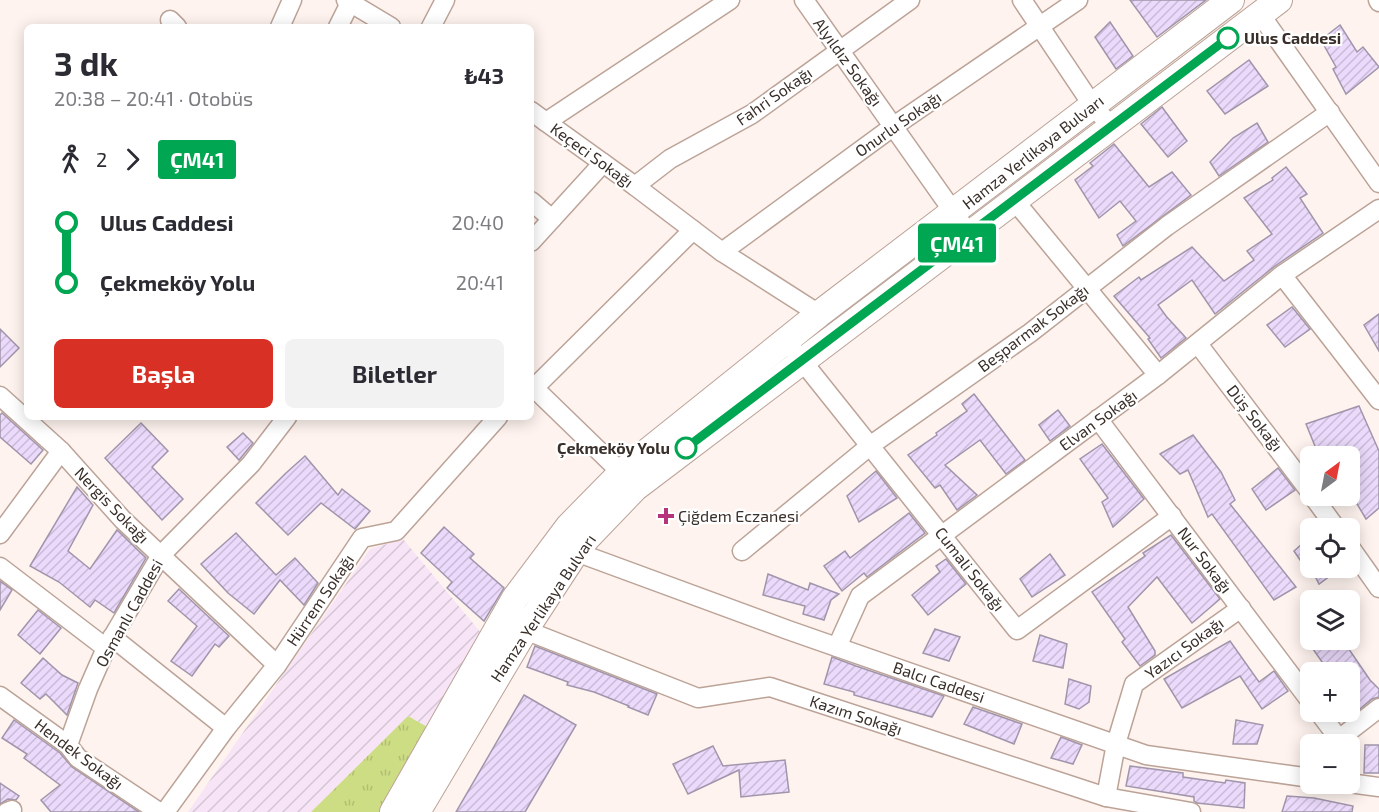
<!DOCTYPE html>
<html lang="tr">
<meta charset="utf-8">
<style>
body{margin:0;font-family:"Exo 2",sans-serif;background:#f2f2f3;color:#2b2b33;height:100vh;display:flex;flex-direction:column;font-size:22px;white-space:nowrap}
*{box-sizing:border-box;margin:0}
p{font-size:20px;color:#7c7c81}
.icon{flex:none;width:33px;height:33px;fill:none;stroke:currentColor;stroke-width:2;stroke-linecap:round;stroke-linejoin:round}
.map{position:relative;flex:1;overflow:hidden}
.drawer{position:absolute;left:24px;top:24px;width:510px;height:396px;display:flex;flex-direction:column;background:#fff;border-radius:9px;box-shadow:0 3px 15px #0003}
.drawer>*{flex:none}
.badge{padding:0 12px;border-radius:4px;font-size:21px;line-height:39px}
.needle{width:39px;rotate:32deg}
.tools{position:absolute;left:1300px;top:446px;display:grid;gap:12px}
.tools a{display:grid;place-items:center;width:60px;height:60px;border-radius:9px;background:#fff;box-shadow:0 3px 15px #0003;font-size:30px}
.map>.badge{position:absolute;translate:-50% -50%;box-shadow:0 0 0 3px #fff}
.legs{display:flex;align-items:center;gap:9px;height:66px;padding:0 30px;font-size:20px}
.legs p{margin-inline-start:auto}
.overview{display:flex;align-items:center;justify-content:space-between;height:102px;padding:0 30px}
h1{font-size:33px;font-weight:700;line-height:45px}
.primary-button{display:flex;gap:12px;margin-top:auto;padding:12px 30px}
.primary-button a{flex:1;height:69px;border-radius:9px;background:#d93025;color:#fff;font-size:24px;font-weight:700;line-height:69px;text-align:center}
.primary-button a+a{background:#f2f2f3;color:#2b2b33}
ul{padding:0 30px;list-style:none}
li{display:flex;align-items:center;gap:21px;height:60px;font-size:22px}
li i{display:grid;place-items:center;width:9px;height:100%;margin:0 8px;background:currentColor}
li i::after{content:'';width:15px;height:15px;margin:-8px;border:4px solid;border-radius:50%;background:#fff}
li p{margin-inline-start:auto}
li:first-child i{background:linear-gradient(#0000 50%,currentColor 0)}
li:last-child i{background:linear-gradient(currentColor 50%,#0000 0)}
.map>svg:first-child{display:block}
.industrial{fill:url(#industrial-furrows)}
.grass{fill:url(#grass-tufts)}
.building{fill:url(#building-hatch);stroke:#a095ab;stroke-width:1.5}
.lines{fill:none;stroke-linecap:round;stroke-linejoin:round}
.street-casing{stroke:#bca398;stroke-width:21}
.secondary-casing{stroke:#bca398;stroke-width:28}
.street{stroke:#fff;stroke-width:18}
.secondary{stroke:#fff;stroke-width:26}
.line-1-casing{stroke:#fff;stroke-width:14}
.line-1{stroke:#00a651;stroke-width:9}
.stop-1-dot{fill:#fff;stroke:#00a651;stroke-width:3}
.poi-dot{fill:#b6347c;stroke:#fff;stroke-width:2}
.labels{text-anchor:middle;stroke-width:4.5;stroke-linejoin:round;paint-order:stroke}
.stop-label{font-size:16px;font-weight:bold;fill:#392f2a;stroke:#fff;text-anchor:start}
.street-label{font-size:16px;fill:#392f2a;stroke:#fff}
.poi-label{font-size:16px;fill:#392f2a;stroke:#fff;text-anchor:start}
</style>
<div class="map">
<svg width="1379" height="812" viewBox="0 0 1379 812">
<defs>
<pattern id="industrial-furrows" width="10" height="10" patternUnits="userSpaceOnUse" patternTransform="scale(1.5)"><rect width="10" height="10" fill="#f7e5f7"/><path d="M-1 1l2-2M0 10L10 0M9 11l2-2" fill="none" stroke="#d4c5d4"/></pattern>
<pattern id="grass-tufts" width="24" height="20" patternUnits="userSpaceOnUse" patternTransform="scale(1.5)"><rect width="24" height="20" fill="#cddd84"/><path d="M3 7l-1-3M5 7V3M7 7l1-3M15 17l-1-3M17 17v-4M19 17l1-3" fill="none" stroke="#b1be72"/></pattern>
<pattern id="building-hatch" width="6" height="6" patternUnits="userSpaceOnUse" patternTransform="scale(1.5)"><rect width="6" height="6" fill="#ebdafb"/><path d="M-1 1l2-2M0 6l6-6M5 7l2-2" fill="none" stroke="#cabbd7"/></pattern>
</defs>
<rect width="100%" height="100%" fill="#fef3ee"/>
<path class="industrial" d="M403,539L487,640L431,729L408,716L311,812H188L370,549Z"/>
<path class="grass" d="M408,716L431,729L382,812H311Z"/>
<g class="building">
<path d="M1130,0H1206L1157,37Z"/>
<path d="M1110,22L1133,56L1116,69L1095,37Z"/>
<path d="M1340,25L1357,52L1363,47L1379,67L1346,94L1333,69L1336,67L1321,40Z"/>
<path d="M1249,60L1268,86L1225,114L1207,91Z"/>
<path d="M1162,107L1187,141L1168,157L1141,124Z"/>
<path d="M1257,123L1268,142L1219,176L1210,162L1233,138Z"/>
<path d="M1114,144L1149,187L1172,172L1191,195L1123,246L1117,235L1136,221L1120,201L1099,218L1075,180L1093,166L1090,163Z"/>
<path d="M1286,167L1307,194L1300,198L1323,233L1275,266L1215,314L1192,280L1158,305L1166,316L1186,338L1161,358L1148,339L1150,338L1114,296L1139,277L1141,280L1192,247L1224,281L1254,260L1247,251L1272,234L1244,198L1273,180L1272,178Z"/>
<path d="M1292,307L1310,329L1285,347L1267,325Z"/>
<path d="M1379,314V351L1364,325Z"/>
<path d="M0,329L19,348L0,367Z"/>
<path d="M974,394L1025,460L1006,474L980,440L945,465L977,495L957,510L940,485L935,488L908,455L937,435L936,433L967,411L962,404Z"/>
<path d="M1359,406L1379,451V508L1366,519L1350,492V456H1319L1306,424Z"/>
<path d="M1058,410L1070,426L1050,441L1039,425Z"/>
<path d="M2,413L43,450L31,464L0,437V415Z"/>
<path d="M141,423L168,451L152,467L183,499L162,520L105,458Z"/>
<path d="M243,433L253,443L239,460L227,447Z"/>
<path d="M1193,435L1221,472L1235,500L1230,504L1296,587L1274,600L1212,514L1208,517L1188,470L1180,474L1160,454Z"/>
<path d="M1102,444L1144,499L1113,527L1102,502L1108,498L1080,459Z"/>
<path d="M305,456L338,495L342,489L370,511L355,529L321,503L288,535L256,503L286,473Z"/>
<path d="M1278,468L1295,490L1266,510L1252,489Z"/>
<path d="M876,471L897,498L859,522L847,496Z"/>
<path d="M77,487L93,505L68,551L90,569L117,530L146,558L114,613L95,600L90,607L59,582L30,566Z"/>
<path d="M909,513L925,533L867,577L864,573L842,591L824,566L845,551L850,558Z"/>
<path d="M444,527L474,554L470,558L504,588L484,621L447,588L452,582L421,553Z"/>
<path d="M236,533L276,575L295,558L318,583L304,605L280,580L254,614L228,593L201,564Z"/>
<path d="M1171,535L1220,599L1192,623L1157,577L1128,607L1155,651V655L1140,666L1122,642L1125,639L1092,592L1145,556L1143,553Z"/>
<path d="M1311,536V567H1342L1319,584L1311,568V576L1294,551Z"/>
<path d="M1050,554L1065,575L1032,597L1020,579Z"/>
<path d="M946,559L966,584L928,615L912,595L940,572L936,566Z"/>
<path d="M768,574L808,590L810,583L839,594L831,600L824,620L803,614L805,606L763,595Z"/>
<path d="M0,581L12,590L0,610Z"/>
<path d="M179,589L229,636L219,647L215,644L192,676L171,661L197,626L168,601Z"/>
<path d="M38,610L61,628L40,654L18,635Z"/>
<path d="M935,629L960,637L949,661L923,653Z"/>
<path d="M1040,635L1067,644L1063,668L1033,661Z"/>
<path d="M1306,639H1342L1370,680L1379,689V697L1372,699L1355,713L1350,706V672H1329Z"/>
<path d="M1230,641L1259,682L1274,671L1288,691L1262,709L1240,676L1182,708L1164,679Z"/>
<path d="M535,646L657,694L648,715L628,707L629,706L594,692L567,685L568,682L527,667Z"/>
<path d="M832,657L856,666L944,696L932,717L854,695V692L824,684Z"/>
<path d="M43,658L62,675L78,683L67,715L46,694L40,699L21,683Z"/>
<path d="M1069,679L1091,686L1089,702L1079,709L1065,704Z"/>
<path d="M524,695L576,725L525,812H456Z"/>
<path d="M973,707L1022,724L1014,744L964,724Z"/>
<path d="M14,720L60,753L72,767L139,812H51L41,800L60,785L24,758L27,754L2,738Z"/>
<path d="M1236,720L1263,725L1257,744H1233Z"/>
<path d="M1061,737L1082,745L1073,764L1051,758Z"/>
<path d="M1365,745H1379V773H1364Z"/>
<path d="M713,746L723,766L785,760L789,792L741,797L739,770L688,794L673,764Z"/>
<path d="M1130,766L1183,773V777L1225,783L1226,780L1245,783L1244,808L1197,803L1194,801V797L1126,786Z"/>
<path d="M0,783L19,796L16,800L8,799L0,804Z"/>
<path d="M1287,796L1314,798L1353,806L1352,812H1282Z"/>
</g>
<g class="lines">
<g class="street-casing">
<g id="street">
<path d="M346,0L391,27"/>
<path d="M730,0L546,122L635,186L722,252L819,314"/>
<path d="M804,0L969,234"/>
<path d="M1022,0L1093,106L1111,126"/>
<path d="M1378,0L1379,2"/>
<path d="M1260,14L1379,183"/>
<path d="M170,20L177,27"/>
<path d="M280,27L292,0"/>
<path d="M338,27L350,3"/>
<path d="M431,27L445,0"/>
<path d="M531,111L546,122"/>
<path d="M635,186L670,159L752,114L910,0"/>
<path d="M1014,200L1158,375"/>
<path d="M531,201L552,219"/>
<path d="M531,242L603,163"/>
<path d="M722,252L894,126L1078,0"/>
<path d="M1282,275L1379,400"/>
<path d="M1198,344L1311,493"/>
<path d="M795,352L1017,630L1172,516"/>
<path d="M531,385L629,480"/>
<path d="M534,388L693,230"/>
<path d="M0,396L61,451L123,520L277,665"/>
<path d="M1098,419L1311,702"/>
<path d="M1312,495L1336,528"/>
<path d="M0,534L61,451"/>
<path d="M1350,547L1379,588"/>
<path d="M742,551L871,445L1030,333L1167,226L1330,112"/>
<path d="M576,552L788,630L1146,755L1311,778"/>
<path d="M0,567L106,648"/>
<path d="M525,630L698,698L770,687L1106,797L1191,812"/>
<path d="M112,637L226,728"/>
<path d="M837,647L860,596L1158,375L1282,275L1379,209"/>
<path d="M0,696L68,745L78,758L159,812"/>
<path d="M1318,711L1339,739"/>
<path d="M1338,744L1339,739L1379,708"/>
<path d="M68,745L88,689L106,648L161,555L251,464L287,417"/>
<path d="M1349,783L1379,787"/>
<path d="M1106,797L1116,744L1134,684L1241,608"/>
<path d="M7,812L12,810"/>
<path d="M165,812L226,728L277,665L362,538L396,531L498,417"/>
</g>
</g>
<g class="secondary-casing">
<g id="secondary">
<path d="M393,812L515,598L569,526L622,472L819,314L1231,0"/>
<path d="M417,812L525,630L576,552L587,538L635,488L1279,0"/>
</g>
</g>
<use href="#street" class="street"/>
<use href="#secondary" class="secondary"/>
</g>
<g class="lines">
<g class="line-1-casing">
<path id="line-1" d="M686,448L1228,38"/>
</g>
<use href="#line-1" class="line-1"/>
</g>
<g class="stop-1-dot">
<circle cx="1228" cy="38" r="10"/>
<circle cx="686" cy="448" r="10"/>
</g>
<path class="poi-dot" d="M663 507h6v6h6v6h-6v6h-6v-6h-6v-6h6z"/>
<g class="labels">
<g class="stop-label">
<text x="1244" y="44">Ulus Caddesi</text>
<text x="670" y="454" text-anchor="end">Çekmeköy Yolu</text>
</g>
<g class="street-label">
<text transform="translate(848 62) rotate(54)" y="6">Alyıldız Sokağı</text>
<text transform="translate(774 96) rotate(-35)" y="6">Fahri Sokağı</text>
<text transform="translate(898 124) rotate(-35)" y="6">Onurlu Sokağı</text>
<text transform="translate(1033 152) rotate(-38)" y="6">Hamza Yerlikaya Bulvarı</text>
<text transform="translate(592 155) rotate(36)" y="6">Keçeci Sokağı</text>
<text transform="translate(1033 328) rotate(-37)" y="6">Beşparmak Sokağı</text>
<text transform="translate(1255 418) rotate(52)" y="6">Düş Sokağı</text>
<text transform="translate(1098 420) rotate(-36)" y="6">Elvan Sokağı</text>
<text transform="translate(112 505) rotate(46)" y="6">Nergis Sokağı</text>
<text transform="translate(1205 560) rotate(53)" y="6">Nur Sokağı</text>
<text transform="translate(970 569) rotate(52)" y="6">Cumali Sokağı</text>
<text transform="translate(320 600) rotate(-56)" y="6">Hürrem Sokağı</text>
<text transform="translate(543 608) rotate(-56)" y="6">Hamza Yerlikaya Bulvarı</text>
<text transform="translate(129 613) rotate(-61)" y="6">Osmanlı Caddesi</text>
<text transform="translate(1184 648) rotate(-36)" y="6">Yazıcı Sokağı</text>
<text transform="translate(939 682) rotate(19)" y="6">Balcı Caddesi</text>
<text transform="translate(856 715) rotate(18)" y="6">Kazım Sokağı</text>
<text transform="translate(79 754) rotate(37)" y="6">Hendek Sokağı</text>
</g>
<g class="poi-label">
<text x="678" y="522">Çiğdem Eczanesi</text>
</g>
</g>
</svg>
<div class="tools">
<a><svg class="needle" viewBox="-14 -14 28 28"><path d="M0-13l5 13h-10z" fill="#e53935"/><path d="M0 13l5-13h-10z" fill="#7c7c81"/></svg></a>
<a><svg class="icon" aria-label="locate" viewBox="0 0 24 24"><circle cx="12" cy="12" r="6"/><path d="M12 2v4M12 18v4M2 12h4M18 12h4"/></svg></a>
<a><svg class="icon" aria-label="layers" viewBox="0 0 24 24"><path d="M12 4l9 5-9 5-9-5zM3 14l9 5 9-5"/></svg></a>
<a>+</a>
<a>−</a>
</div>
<b class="badge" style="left:957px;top:243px;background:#00a651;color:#fff">ÇM41</b>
<section class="drawer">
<div class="overview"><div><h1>3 dk</h1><p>20:38 – 20:41 · Otobüs</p></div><b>₺43</b></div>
<div class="legs"><svg class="icon" aria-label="walk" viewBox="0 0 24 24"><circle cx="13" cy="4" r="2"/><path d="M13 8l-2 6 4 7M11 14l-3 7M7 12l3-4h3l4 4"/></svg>2<svg class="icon" aria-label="forward" viewBox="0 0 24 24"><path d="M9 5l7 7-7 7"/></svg><b class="badge" style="background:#00a651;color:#fff">ÇM41</b></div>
<ul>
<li><i style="color:#00a651"></i><b>Ulus Caddesi</b><p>20:40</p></li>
<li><i style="color:#00a651"></i><b>Çekmeköy Yolu</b><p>20:41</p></li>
</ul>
<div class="primary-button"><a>Başla</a><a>Biletler</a></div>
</section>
</div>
